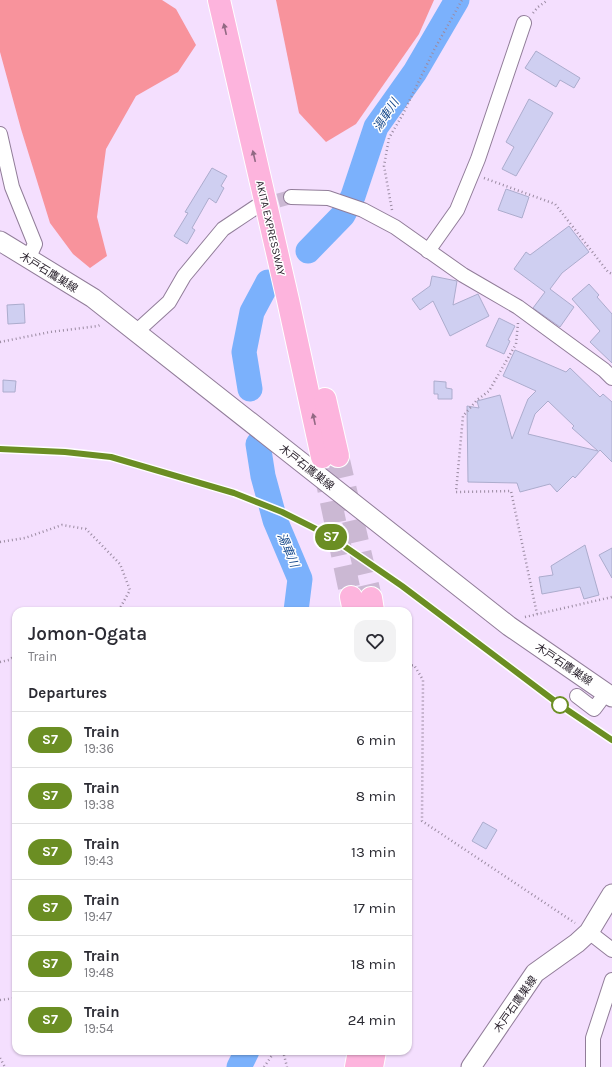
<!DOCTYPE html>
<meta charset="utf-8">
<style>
body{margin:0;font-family:Karla,"Noto Sans JP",sans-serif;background:#f2f2f3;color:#2b2b33;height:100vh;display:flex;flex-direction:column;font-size:15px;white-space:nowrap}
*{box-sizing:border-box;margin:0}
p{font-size:13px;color:#7c7c81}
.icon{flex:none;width:22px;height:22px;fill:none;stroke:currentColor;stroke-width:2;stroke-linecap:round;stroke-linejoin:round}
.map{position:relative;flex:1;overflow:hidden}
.panel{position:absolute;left:12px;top:607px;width:400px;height:448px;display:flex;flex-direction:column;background:#fff;border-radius:12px;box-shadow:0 1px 3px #0004}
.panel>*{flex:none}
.badge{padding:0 8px;border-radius:13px;font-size:14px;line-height:26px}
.map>.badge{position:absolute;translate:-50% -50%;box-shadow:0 0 0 2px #fff}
h2{padding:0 16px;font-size:15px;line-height:36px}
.round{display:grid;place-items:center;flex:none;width:42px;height:42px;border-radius:12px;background:#f2f2f3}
.head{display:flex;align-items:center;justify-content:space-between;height:68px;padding:0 16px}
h1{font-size:19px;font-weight:600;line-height:30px}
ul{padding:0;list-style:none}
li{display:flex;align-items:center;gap:12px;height:56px;padding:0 16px;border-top:1px solid #e1e1e2}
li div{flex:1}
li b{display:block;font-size:15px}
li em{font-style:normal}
li .badge{min-width:44px;font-weight:700;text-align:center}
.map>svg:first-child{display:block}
.forest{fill:#f8939c}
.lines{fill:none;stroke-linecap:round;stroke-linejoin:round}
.river{stroke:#7bb1fc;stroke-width:25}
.building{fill:#cfcff1;stroke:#acaccd;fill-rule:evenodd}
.street-tunnel{stroke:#cbb8d3;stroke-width:14;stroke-dasharray:14 7;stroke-linecap:butt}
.highway-tunnel{stroke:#cbb8d3;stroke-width:22;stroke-dasharray:22 11;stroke-linecap:butt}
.street-casing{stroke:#917d99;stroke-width:16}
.secondary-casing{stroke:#917d99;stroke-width:21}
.highway-casing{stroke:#fff;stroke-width:24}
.path{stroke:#9b8ba2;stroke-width:2.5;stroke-dasharray:1 3;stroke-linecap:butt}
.street{stroke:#fff;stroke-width:14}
.secondary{stroke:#fff;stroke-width:19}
.highway{stroke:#fdb4dd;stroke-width:22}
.rail-casing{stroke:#8d7f94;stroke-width:4.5}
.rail{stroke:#fff;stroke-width:3;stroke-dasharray:9;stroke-linecap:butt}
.oneway{fill:#926983}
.line-casing{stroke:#fff;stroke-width:9}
.line{stroke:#6b8e23;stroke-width:6}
.stop-dot{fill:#fff;stroke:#6b8e23;stroke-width:2}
.labels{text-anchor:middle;stroke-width:3;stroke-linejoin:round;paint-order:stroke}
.street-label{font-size:11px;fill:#261e29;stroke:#fff}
.water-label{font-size:12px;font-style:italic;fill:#184b8d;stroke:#fff}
</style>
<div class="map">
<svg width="612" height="1067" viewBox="0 0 612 1067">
<rect width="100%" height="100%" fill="#f4dffe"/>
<g class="forest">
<path d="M0,0H162L176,9L196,45L178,72L136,96L106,149L97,217L107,256L90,268L73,254L50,223L21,129L0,52Z"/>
<path d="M276,0H434L419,34L356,124L326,142L299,113Z"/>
</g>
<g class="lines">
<g class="river">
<path d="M308,251L343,215L353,196L376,127L415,72L457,0"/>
<path d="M250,389L244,352L252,312L268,282"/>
<path d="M258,444L263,476L275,520L300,579L296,611"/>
<path d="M239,1067L247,1051"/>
</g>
</g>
<g class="building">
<path d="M536,51L580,78L574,88L560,80L556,87L525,68Z"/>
<path d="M529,99L553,113L516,176L502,169L514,147L506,142Z"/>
<path d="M212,168L227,176L221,186L224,188L216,203L209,198L192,228L195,230L187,244L174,236L188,213L185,212Z"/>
<path d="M506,189L529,197L522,218L498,210Z"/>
<path d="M569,226L589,252L562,273L550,289L574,307L560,327L533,308L545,292L514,269L526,252L530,255Z"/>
<path d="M432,276L457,281L453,305L478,294L489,316L450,336L433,301L420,310L412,299L430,286Z"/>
<path d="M589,284L599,295L597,297L612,314V363L590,342L600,331L572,299Z"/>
<path d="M24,304L25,323L8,324L7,305Z"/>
<path d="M499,318L515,326L508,340L510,341L504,354L486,346Z"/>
<path d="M515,350L566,372L570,368L600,397L603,394L612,402V462L600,450L575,478L573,476L557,492L550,484L520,492L517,483L468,482L467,406L479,408L477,401L500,395L512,439L528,399L536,391L503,376ZM548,401L574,426L572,428L598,451L528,434L535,414Z"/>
<path d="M3,380L16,381L15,392H3Z"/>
<path d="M434,381L446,382V388L452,389V399H438V394H434Z"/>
<path d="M585,545L599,595L584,599L580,587L542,594L539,577L553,575L551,566Z"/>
<path d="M612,548V578L599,555Z"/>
<path d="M483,822L497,830L486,849L472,841Z"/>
</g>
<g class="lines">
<path class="street-tunnel" d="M258,206L291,197"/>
<g class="highway-tunnel">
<path d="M338,456L371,598"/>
<path d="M324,469L351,597"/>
</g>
<g class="street-casing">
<g id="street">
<path d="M0,134L12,187L35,244L28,259"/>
<path d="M291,197L328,198L363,210L395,227L463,275L518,307L604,370L612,378"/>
<path d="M428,251L457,210L478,159L524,23"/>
<path d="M136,332L169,302L184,276L223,229L256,207"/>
<path d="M577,696L594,709L600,701"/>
<path d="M589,932L612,950"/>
<path d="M593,1067V1038L612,980"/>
</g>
</g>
<g class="secondary-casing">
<g id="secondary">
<path d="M0,241L93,298L509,626L612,697"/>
<path d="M471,1067L535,973L577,943L589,932L612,894"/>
</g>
</g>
<g class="highway-casing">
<g id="highway">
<path d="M219,0L288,300L322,457"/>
<path d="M325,399L338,456"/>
<path d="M351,597L354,611"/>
<path d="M371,598L373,611"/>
<path d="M356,1067L359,1051"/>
<path d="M372,1067L375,1051"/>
</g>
</g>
<g class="path">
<path d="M533,13L538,7L548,0"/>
<path d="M484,178L555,204L608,272L612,274"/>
<path d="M392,210L384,166L389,138L403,114L434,50L462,0"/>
<path d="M518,323L516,344L489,391L477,400L463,416L456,492L511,491L537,614"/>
<path d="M0,342L50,332L98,326L102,324"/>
<path d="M0,542L25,538L62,525L86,529L120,564L130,590L119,610L117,611"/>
<path d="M525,617L612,597"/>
<path d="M0,662L9,660L16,655"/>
<path d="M408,666L414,665L423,680L422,821L575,923"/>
<path d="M0,1000L16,998"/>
<path d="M283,1051L287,1067"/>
<path d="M0,1058L5,1067"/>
<path d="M264,1067L275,1051"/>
</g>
<use href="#street" class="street"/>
<use href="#secondary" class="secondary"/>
<use href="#highway" class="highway"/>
<g class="rail-casing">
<path id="rail" d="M0,449L65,452L111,457L234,493L282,512L328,535L403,586L560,705L612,740"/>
</g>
<use href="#rail" class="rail"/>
</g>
<defs><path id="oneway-solid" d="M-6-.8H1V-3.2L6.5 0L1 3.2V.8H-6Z"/></defs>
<g class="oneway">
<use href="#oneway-solid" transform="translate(225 29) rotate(-103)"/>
<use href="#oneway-solid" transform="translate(254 156) rotate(-103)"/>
<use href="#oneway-solid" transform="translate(314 419) rotate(-102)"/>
</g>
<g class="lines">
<g class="line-casing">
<path id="line" d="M0,449L65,452L111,457L234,493L282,512L328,535L402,586L560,705L612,740"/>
</g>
<use href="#line" class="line"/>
</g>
<circle class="stop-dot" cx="560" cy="705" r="8"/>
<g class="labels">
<g class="street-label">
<text transform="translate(271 228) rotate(77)" y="4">AKITA EXPRESSWAY</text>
<text transform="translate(49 272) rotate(32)" y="4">木戸石鷹巣線</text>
<text transform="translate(307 467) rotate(38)" y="4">木戸石鷹巣線</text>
<text transform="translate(564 664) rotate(34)" y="4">木戸石鷹巣線</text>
<text transform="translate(515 1004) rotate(-55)" y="4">木戸石鷹巣線</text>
</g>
<g class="water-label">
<text transform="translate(386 115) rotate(-57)" y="4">湯車川</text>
<text transform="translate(288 550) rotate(67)" y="4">湯車川</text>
</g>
</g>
</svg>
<b class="badge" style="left:331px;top:537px;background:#6b8e23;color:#fff">S7</b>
<section class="panel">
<div class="head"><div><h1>Jomon-Ogata</h1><p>Train</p></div><a class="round"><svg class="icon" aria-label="heart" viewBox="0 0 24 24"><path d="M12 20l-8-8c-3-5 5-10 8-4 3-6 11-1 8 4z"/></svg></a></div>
<h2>Departures</h2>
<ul>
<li><span class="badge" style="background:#6b8e23;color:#fff">S7</span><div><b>Train</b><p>19:36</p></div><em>6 min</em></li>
<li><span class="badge" style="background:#6b8e23;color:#fff">S7</span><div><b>Train</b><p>19:38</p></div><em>8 min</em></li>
<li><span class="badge" style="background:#6b8e23;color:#fff">S7</span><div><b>Train</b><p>19:43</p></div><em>13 min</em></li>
<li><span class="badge" style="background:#6b8e23;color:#fff">S7</span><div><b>Train</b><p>19:47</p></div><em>17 min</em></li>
<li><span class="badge" style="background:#6b8e23;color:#fff">S7</span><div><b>Train</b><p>19:48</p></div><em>18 min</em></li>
<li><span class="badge" style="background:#6b8e23;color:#fff">S7</span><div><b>Train</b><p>19:54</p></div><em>24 min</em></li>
</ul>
</section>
</div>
